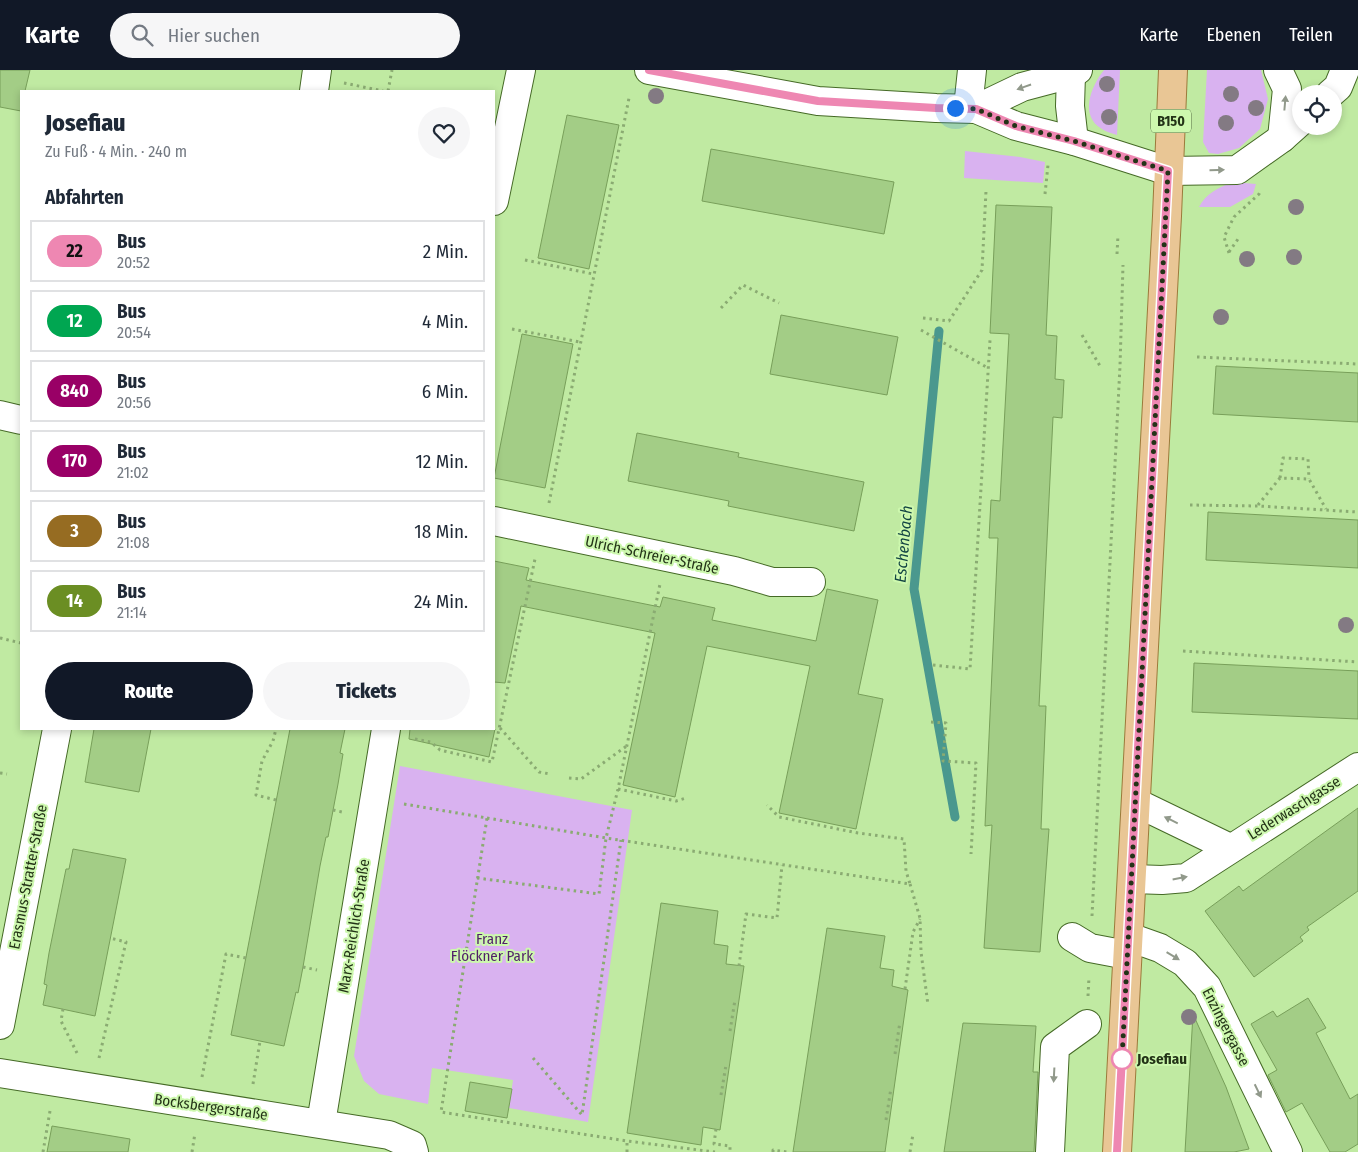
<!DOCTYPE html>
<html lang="de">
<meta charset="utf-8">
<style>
body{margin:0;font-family:"Fira Sans Condensed",sans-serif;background:#f6f6f7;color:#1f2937;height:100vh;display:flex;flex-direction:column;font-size:19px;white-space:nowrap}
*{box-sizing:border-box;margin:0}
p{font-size:16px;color:#747a83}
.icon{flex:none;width:28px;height:28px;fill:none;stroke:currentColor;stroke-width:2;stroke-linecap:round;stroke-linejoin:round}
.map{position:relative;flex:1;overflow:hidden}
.side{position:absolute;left:20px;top:20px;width:475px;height:640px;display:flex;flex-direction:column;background:#fff;border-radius:0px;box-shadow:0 2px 8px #0003}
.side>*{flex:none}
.badge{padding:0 10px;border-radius:16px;font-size:18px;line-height:32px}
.fabs{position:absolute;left:1292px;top:15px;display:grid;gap:10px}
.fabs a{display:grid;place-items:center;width:50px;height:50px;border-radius:50%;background:#fff;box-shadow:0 2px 8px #0003;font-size:25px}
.you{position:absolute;width:25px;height:25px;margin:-12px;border:4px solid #fff;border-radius:50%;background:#1a73e8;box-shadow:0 0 0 8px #1a73e833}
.map>.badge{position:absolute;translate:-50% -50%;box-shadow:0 0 0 2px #fff}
h2{padding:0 25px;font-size:19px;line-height:45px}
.round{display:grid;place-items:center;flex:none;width:52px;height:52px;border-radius:26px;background:#f6f6f7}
.overview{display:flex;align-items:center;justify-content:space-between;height:85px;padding:0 25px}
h1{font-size:24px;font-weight:800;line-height:38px}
.action{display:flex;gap:10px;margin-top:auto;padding:10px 25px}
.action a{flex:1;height:58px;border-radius:30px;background:#111827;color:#fff;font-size:20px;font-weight:800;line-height:58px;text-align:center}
.action a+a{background:#f6f6f7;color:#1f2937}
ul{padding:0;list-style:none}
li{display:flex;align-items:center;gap:15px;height:62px;margin:0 10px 8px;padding:0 15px;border:2px solid #e0e1e3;border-radius:0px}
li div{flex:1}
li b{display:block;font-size:19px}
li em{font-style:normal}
li .badge{min-width:55px;font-weight:700;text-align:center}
header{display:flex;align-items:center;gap:30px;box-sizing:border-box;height:70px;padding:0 25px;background:#111827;color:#fff}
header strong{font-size:24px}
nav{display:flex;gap:28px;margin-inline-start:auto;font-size:18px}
.search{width:350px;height:45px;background:#f6f6f7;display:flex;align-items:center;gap:12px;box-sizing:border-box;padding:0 18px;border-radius:28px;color:#747a83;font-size:19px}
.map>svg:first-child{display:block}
.green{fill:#d9b2f0}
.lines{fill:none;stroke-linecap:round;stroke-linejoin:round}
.stream{stroke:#4a988e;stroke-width:9}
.building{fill:#a3cd86;stroke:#789f5a}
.minor-casing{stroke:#456a26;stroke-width:30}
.major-casing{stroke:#9b7a3b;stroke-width:30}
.path{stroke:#8aab72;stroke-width:3;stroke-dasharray:2.5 4;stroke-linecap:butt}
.minor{stroke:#fff;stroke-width:28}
.major{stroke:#e9c695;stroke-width:28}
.tree{fill:#837a83}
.oneway{fill:#91998b}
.line-casing{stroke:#fff;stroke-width:11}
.line{stroke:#ee87b2;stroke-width:8}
.walk{stroke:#233317;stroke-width:5;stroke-dasharray:0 9}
.stop-dot{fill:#fff;stroke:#ee87b2;stroke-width:2.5}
.labels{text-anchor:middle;stroke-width:4;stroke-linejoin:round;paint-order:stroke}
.shield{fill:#cdf8ae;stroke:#566e44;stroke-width:1}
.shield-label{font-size:14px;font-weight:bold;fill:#233317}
.street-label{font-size:15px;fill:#233317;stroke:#cdf8ae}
.park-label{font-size:15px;fill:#511f69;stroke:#cdf8ae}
.stop-label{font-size:15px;font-weight:bold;fill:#233317;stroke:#cdf8ae;text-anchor:start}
.water-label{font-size:16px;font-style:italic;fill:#124342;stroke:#cdf8ae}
</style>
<header>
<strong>Karte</strong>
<div class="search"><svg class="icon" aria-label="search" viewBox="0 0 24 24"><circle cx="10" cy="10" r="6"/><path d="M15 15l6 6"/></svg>Hier suchen</div>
<nav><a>Karte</a><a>Ebenen</a><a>Teilen</a></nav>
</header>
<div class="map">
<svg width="1358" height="1082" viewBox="0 0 1358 1082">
<rect width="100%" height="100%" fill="#c0eaa2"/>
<g class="green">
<path d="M1104,0H1120L1117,65C1112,63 1106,62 1102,59C1079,46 1091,16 1104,0Z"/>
<path d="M1207,0H1261L1268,29L1260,59L1239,78L1218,84L1209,83L1203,72Z"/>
<path d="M965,81L1020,87L1045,92L1043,113L964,108Z"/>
<path d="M1232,112L1256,114L1253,124L1230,137H1199C1206,123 1219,118 1232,112Z"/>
<path d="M400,696L632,740L588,1052L509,1038L513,1010L432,998L428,1034L379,1024L364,1011L354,986Z"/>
</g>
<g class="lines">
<path class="stream" d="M939,261L914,519L955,747"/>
</g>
<g class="building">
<path d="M0,0H30L25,21H21V41L0,37Z"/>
<path d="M567,45L619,55L589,199L538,188Z"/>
<path d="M711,79L894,112L884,164L702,131Z"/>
<path d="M996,135L1052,137L1046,265L1057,266L1055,309L1064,310L1062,348L1053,347L1039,636H1046L1041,759H1049L1040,882L984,878L992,755L985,756L998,468H989L991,430L1000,431L1009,264L990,263Z"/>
<path d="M781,245L898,267L887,325L770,304Z"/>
<path d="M522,264L573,274L545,418L494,408Z"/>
<path d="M1216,296L1358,303V352L1213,344Z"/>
<path d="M637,363L739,383L738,387L864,412L854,461L728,436L729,431L628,411Z"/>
<path d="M1208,442L1358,450V498L1206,490Z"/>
<path d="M494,491L529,498L526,510L660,537L663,527L715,538L712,550L816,571L827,519L878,530L858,624L883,629L856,759L779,743L810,596L707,576L675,727L623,715L655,563L521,536L505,613L494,612Z"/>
<path d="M1194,593L1358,601V649L1192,642Z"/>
<path d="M94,659H151L139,722L85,712Z"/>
<path d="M290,659H345L340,683L343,684L338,714L328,767H326L320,796L303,897L298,923L296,922L284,976L231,965Z"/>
<path d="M410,659H495L489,687L409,669Z"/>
<path d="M1358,738V821L1307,857L1309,860L1300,867L1303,871L1254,907L1205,841L1239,816L1243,821Z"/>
<path d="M73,779L126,789L95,946L43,935L47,915L44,914L49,883L66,799H69Z"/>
<path d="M661,833L718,841L714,874L728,876L726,894L744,896L720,1060L703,1057L701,1075L627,1063Z"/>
<path d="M827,858L885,866L880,898L894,900L892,916L908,920L885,1082H793Z"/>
<path d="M1308,928L1326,958L1316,963L1350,1029L1358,1024V1074L1345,1082H1330L1302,1033L1286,1042L1268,1005L1277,1000L1251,954L1273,941L1277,947Z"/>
<path d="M1193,944L1226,1017L1249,1079L1234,1082H1185Z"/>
<path d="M963,953L1036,956L1033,1002H1038L1034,1082H944Z"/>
<path d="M470,1012L512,1019L507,1048L465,1041Z"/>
<path d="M52,1056L130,1069L128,1082H47Z"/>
</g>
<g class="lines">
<g class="minor-casing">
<g id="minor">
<path d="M649,0L818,31L936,38L976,39L1016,56L1074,71L1168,101L1237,100L1282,68L1301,51"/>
<path d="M1278,0L1287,19L1282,68"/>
<path d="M1071,4L1070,36L1074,71"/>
<path d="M314,21L317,0"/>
<path d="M1330,24L1338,17L1345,0"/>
<path d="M968,38L972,0"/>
<path d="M976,39L1022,17L1071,4L1078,0"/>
<path d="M494,131L521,0"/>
<path d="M0,345L21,350"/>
<path d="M494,451L734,501L772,512H811"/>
<path d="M1137,733L1230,778"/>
<path d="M1132,809L1162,810L1186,808L1358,697"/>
<path d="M1072,867L1090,878L1127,885"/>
<path d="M1129,867L1160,878L1185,893L1207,917L1288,1082"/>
<path d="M0,955L57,659"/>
<path d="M0,1003L389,1065L412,1075L414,1082"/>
<path d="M321,1053L386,659"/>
<path d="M1050,1082L1055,977L1087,954"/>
</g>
</g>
<g class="major-casing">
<path id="major" d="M1117,1082L1167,146L1173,0"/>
</g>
<g class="path">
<path d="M344,13L383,21"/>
<path d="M388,21L392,0"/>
<path d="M1045,124L1048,95"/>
<path d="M1229,182L1238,169"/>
<path d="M1229,183L1224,167L1234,147L1259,124L1261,120"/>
<path d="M1117,184L1118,165"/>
<path d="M525,190L593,204"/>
<path d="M721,238L743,215L779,233"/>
<path d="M923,248L949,251L982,200L986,121"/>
<path d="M512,259L580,272"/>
<path d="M921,260L988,298"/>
<path d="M1082,265L1100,296"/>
<path d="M1197,287L1358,294"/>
<path d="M1280,408L1283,388L1308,389L1309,409"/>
<path d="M549,433L629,28"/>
<path d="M1190,435L1258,436L1358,442"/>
<path d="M1258,435L1280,408L1309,409L1326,439"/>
<path d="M0,568L21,573"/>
<path d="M1183,581L1358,592"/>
<path d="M933,595L970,599L990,270"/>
<path d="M931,652L946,653L943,691L976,693L971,784"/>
<path d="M500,658L539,702L550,704"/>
<path d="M415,669L431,672L440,680L492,692L535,489"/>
<path d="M0,703L7,704"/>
<path d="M569,708L581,709L628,675"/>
<path d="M618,719L676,731L686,728"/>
<path d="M276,730L256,725L262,691L273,671L276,659"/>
<path d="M404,734L487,748L441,1042L627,1071L715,1082"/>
<path d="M333,740L342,742"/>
<path d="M487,748L606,768L910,814L906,801L904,769L858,763L779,747L767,735"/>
<path d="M477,808L599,824L606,768L618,719L660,514"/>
<path d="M910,814L920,848L921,882L928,935"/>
<path d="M1092,846L1120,296L1123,195"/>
<path d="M739,896L746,844L777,848L782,795"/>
<path d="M303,897L317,900"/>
<path d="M905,919L913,862L920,849"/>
<path d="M1088,926L1089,907"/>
<path d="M63,939L61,951L77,983"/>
<path d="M730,961L735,930"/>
<path d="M895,984L900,952"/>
<path d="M99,988L126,872L110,868"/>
<path d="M533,988L582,1045L621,770"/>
<path d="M202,1007L226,884L246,888"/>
<path d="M253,1014L260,971"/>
<path d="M721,1025L726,995"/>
<path d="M886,1050L891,1018"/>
<path d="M716,1059L714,1074L730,1076V1082"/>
<path d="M43,1082L50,1041"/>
<path d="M192,1082L195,1063"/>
<path d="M627,1082V1071"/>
<path d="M773,1082V1080L787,1082"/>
<path d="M910,1082L913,1064"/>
</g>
<use href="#minor" class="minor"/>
<use href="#major" class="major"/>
</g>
<g class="tree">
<circle cx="1107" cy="14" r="8"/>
<circle cx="1231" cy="24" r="8"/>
<circle cx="656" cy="26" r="8"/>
<circle cx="1256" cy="38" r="8"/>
<circle cx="1109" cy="47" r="8"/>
<circle cx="1226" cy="53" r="8"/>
<circle cx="1296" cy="137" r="8"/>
<circle cx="1294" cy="187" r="8"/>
<circle cx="1247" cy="189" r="8"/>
<circle cx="1221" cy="247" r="8"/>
<circle cx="1346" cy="555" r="8"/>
<circle cx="1189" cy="947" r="8"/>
</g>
<defs><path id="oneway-solid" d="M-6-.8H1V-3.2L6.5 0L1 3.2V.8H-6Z" transform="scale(1.25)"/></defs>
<g class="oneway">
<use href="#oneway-solid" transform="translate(1024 17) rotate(161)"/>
<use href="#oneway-solid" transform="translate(1285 33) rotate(-85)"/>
<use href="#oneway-solid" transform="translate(1217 100) rotate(-1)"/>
<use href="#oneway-solid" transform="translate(1171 750) rotate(-154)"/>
<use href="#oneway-solid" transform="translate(1180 808) rotate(-11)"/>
<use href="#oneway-solid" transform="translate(1173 886) rotate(31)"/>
<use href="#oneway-solid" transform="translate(1054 1005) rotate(93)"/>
<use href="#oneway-solid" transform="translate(1258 1021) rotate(64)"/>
</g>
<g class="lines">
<g class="line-casing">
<path id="line" d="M649,0L818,31L936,38L976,39L1016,56L1074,71L1168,101L1117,1082"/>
</g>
<use href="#line" class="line"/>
<path class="walk" d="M955,38L976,39L1016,56L1074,71L1168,101L1122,989"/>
</g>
<circle class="stop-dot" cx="1122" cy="989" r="10"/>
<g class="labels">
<rect class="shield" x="1151" y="39.5" width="40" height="23" rx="4"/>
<g class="shield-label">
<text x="1171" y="56">B150</text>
</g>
<g class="street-label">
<text transform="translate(652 485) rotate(12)" y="5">Ulrich-Schreier-Straße</text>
<text transform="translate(1294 738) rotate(-32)" y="5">Lederwaschgasse</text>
<text transform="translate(28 807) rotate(-79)" y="5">Erasmus-Stratter-Straße</text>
<text transform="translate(354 856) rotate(-81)" y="5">Marx-Reichlich-Straße</text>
<text transform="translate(1226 957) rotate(63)" y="5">Enzingergasse</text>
<text transform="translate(211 1037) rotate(8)" y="5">Bocksbergerstraße</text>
</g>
<g class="park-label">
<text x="492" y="874">Franz<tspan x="492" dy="17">Flöckner Park</tspan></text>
</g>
<g class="stop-label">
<text x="1137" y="994">Josefiau</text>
</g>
<g class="water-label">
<text transform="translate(903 474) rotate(-85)" y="6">Eschenbach</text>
</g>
</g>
</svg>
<div class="fabs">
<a><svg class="icon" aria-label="locate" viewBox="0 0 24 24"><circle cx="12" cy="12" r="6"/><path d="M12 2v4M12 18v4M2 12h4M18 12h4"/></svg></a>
</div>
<div class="you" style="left:955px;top:38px"></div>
<section class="side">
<div class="overview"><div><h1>Josefiau</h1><p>Zu Fuß · 4 Min. · 240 m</p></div><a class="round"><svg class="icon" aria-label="heart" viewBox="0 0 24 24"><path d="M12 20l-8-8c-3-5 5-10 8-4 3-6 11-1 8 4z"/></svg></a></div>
<h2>Abfahrten</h2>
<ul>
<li><span class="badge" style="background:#ee87b2;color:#111">22</span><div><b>Bus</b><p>20:52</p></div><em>2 Min.</em></li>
<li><span class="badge" style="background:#00a651;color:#fff">12</span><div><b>Bus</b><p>20:54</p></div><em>4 Min.</em></li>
<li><span class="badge" style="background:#906;color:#fff">840</span><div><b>Bus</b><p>20:56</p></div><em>6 Min.</em></li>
<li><span class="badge" style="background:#906;color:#fff">170</span><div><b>Bus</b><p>21:02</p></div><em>12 Min.</em></li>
<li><span class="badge" style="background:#966c22;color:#fff">3</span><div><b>Bus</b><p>21:08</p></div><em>18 Min.</em></li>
<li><span class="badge" style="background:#6b8e23;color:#fff">14</span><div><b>Bus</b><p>21:14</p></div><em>24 Min.</em></li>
</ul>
<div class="action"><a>Route</a><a>Tickets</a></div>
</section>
</div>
